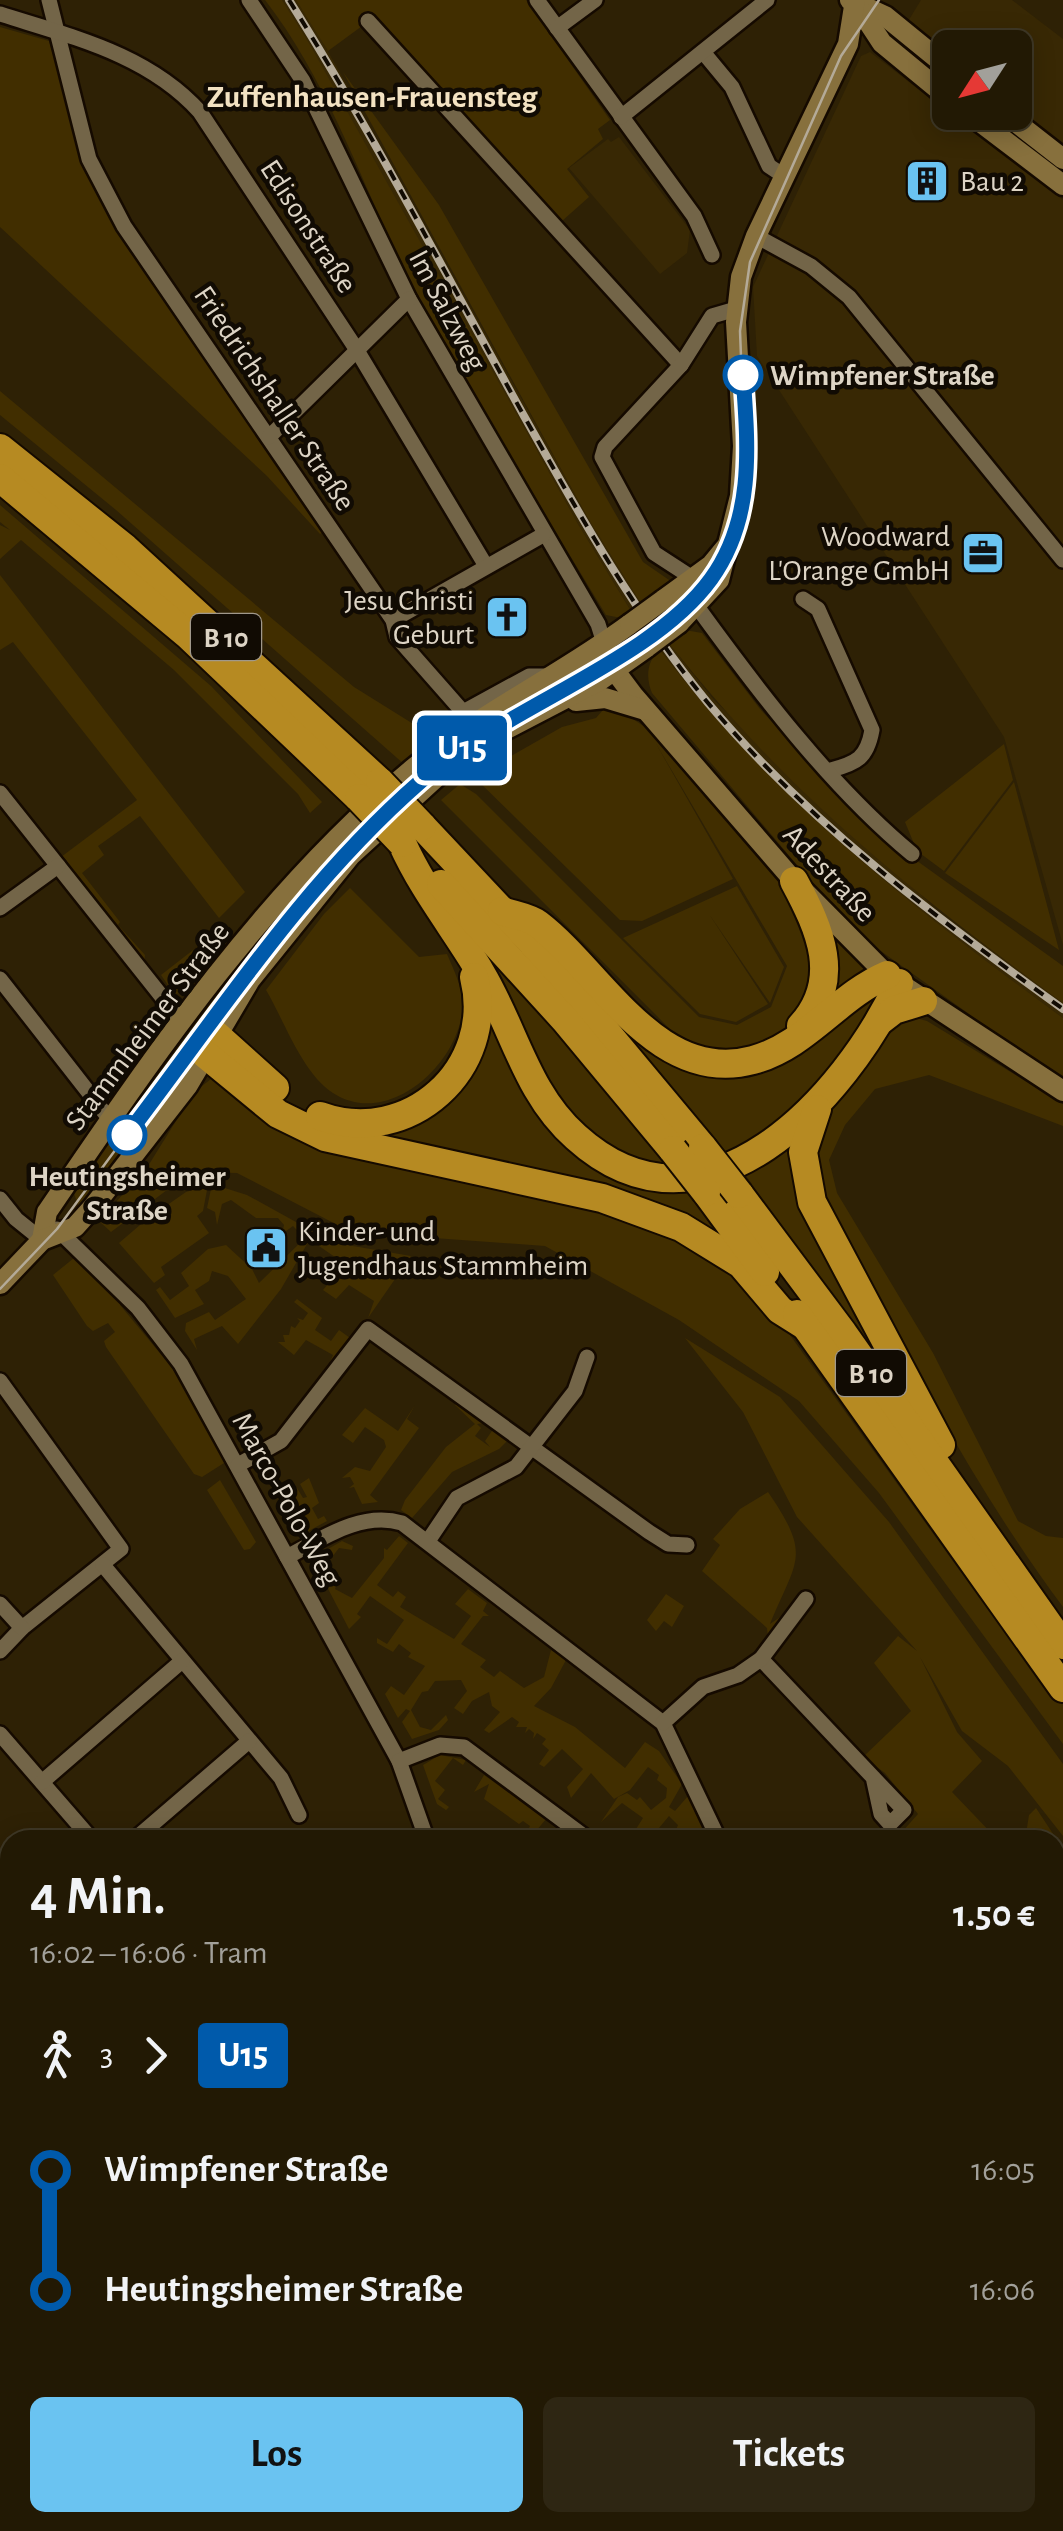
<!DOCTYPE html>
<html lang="de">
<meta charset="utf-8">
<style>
body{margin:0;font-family:"Alegreya Sans",sans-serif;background:#2e2613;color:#f1f3f6;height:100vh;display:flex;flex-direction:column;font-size:38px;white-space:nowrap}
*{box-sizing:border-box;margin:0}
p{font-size:32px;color:#a2a09a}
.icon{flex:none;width:55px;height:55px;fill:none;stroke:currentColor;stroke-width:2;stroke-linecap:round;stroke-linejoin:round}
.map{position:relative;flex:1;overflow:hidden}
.drawer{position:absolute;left:0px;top:1830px;width:1065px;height:702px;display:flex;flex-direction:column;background:#221904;border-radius:30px 30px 0 0;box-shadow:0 5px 25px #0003,0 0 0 2px #3f3826}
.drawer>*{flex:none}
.badge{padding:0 20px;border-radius:8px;font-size:35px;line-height:65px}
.needle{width:65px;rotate:234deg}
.controls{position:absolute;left:932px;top:30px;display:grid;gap:20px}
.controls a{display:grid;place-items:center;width:100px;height:100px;border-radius:15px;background:#221904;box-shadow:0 5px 25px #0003,0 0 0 2px #3f3826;font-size:50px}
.map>.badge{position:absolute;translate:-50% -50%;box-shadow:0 0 0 5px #fff}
.legs{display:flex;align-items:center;gap:15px;height:110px;padding:0 30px;font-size:32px}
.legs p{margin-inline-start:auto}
.summary{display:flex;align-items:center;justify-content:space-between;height:170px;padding:0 30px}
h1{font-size:55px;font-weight:700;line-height:75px}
.primary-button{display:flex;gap:20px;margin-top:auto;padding:20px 30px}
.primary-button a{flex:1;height:115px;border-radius:15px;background:#6ac3f1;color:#111;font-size:40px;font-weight:700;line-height:115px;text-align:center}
.primary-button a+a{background:#2e2613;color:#f1f3f6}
ul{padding:0 30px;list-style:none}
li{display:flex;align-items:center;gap:35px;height:120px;font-size:38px}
li i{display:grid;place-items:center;width:15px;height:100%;margin:0 12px;background:currentColor}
li i::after{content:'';width:25px;height:25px;margin:-12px;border:8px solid;border-radius:50%;background:#221904}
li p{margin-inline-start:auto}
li:first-child i{background:linear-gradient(#0000 50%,currentColor 0)}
li:last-child i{background:linear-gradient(currentColor 50%,#0000 0)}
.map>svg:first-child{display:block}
.built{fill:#382804}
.green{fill:#412e00}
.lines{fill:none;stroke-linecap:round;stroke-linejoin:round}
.street-casing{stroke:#150a00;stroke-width:20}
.secondary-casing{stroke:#150a00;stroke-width:25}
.highway-casing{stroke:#150a00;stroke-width:32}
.street{stroke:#736548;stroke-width:15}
.secondary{stroke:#87703d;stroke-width:20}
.highway{stroke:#b68a22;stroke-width:28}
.tram{stroke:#b4aa98;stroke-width:2.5}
.rail-casing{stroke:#b4aa98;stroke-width:8}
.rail{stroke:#110b03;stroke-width:4;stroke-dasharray:11;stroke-linecap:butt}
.secondary-bridge-casing{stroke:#150a00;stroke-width:25;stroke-linecap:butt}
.highway-bridge-casing{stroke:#150a00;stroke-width:32;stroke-linecap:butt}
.secondary-bridge{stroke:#87703d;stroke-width:20}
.highway-bridge{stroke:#b68a22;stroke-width:28}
.line-1-casing{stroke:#fff;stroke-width:22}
.line-1{stroke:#005aab;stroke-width:15}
.stop-1-dot{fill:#fff;stroke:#005aab;stroke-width:5}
.labels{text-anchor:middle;stroke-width:9;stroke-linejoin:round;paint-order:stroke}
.shield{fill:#110b03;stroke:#a0988b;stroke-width:2.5}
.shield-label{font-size:28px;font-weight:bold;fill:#ddd4c5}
.poi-label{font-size:30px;fill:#ddd4c5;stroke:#110b03;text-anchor:start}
.street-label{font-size:30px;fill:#ddd4c5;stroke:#110b03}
.stop-label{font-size:30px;font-weight:bold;fill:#ddd4c5;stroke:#110b03;text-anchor:start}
.neighbourhood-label{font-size:32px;font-weight:bold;fill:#f3e2c2;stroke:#110b03}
</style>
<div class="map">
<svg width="1063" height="2531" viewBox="0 0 1063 2531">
<rect width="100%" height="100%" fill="#2e2105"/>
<g class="built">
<path d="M282,0H296L321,39L588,518L682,660L714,700L938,911L1063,1003V1018L930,921L836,843L768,778L673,667L631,611L578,524Z"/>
<path d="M921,0H1012L1063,39V143L1015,106V48H950V56L907,23Z"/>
<path d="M870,52L1063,200V945L1004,737L757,356L753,287L861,56Z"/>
<path d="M619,137L690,230L687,253L660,274L569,168L608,139L611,142Z"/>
</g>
<g class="green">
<path d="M265,0H282L310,45L578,524L631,611L621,618L606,615C543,510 477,407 419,299C367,201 334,89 265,0Z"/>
<path d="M296,0H526L610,120L598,129L603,139L567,169L589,197L562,221L373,18L328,51Z"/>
<path d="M0,27L49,41L83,157L328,529L320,534L267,476L0,227Z"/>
<path d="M343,72L439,205L643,562L672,582L641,603L588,518Z"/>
<path d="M0,391L354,687L431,735L464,720L405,765L116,510L0,415Z"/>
<path d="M0,505L211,686L322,802L310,813L298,794L174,670L21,540L0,559V525L10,530L0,522Z"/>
<path d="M0,575L245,892L219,918L140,816L98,846L104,855L82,873L120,922L118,925L145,955L144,966L57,860L137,800L13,642L0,650Z"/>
<path d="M685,630L702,633L760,709L870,827L1063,966V1003C909,890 788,794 669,643Z"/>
<path d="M660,650C781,805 906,903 1063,1018V1081L871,944L829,903L652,693C646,679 646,661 660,650Z"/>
<path d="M609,703L660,737L770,870L800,910L814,978L803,1011L778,1038L744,1051L706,1050L670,1029L441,800L460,784L476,794L699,1017L737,1025L771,1007L787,966L655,742L733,879L642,921L620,920L474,777L562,727L596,718Z"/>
<path d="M1004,744L1013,780L944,871L917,851L905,822Z"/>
<path d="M1014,782L1059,950L945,873Z"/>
<path d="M352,830L361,839L214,1020L205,1013L209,1003L279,910Z"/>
<path d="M737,886L784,967L770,1003L709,914L768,1004L736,1022L700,1014L623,938Z"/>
<path d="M350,888L419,957L447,954C455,973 465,992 462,1013C455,1067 387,1128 333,1093C302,1073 284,1020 266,990L324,914Z"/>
<path d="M468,925L668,1165C651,1160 630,1158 615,1151C544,1116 502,993 468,925Z"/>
<path d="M829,934L870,973L814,1022Z"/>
<path d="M206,940L216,942L221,954L193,991L174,994L161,975Z"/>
<path d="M884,986L882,1005L808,1102L730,1156L601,1003C679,1071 725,1114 820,1040C843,1022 857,996 884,986Z"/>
<path d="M490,1002L573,1149L684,1189L730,1242L356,1134C460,1109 464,1107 490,1002Z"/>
<path d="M909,1016L927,1021L1063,1104V1126L929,1075L875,1089L845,1125L829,1160L837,1193L933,1353L1018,1521L1046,1536L1063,1538V1607C987,1505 927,1395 868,1283C847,1244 811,1196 814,1151C818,1103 867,1061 895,1025Z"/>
<path d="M161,1071L168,1087L79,1207L73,1191Z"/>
<path d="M215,1076L285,1128L627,1215L710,1249L769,1306L981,1600L1063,1704V1744L879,1493L799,1401L679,1320L545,1246L351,1232L237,1173L191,1172L111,1232L99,1221L148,1166L194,1092Z"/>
<path d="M801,1130L797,1176L913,1411L742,1170Z"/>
<path d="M212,1184L247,1195L314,1232L281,1289L238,1344L222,1326L194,1339L197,1350L185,1331L186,1323L209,1312L215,1320L246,1299L228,1276L212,1271L209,1281L195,1290L204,1304L175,1318L156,1290L160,1287L170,1300L189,1286L181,1273L208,1249L226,1245L252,1269L259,1283L305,1238L293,1226L282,1234L284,1225L278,1218H256L231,1200L222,1204L217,1225L215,1212L207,1208Z"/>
<path d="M208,1185L203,1211L197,1216L209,1233L161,1267L165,1275L154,1283L119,1243L147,1219L154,1224L150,1217L186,1192Z"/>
<path d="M326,1236L347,1245L411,1256L368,1318L374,1301L349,1285L336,1299L323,1290L345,1264L319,1246Z"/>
<path d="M74,1258L121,1298L120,1305L173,1369L223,1456L224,1463L202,1477L194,1474L106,1347L104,1341L115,1332L108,1323L93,1331L87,1326L53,1275Z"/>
<path d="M297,1299L322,1318L315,1330L331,1341L339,1330L350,1338L325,1374L333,1355L306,1340L294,1355L278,1342H285L283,1335H289L291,1326L295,1328L300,1321L297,1318L303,1320L308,1313L294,1302Z"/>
<path d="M685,1338L780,1397L889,1522L1063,1764V1836L1008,1766L962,1731L920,1657L957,1732L982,1761L952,1792L996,1838L909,1840L901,1833L918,1814L885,1773L863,1757L911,1711L874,1663L898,1636L917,1651L797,1517L743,1412Z"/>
<path d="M459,1400L485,1423L477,1424L481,1428L475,1436L490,1447L485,1441L494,1428L509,1439L499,1449L452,1472L412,1518L401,1510L405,1500L446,1447L475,1424L455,1405Z"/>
<path d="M415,1405L407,1419L419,1428L370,1495L378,1502L362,1504L354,1487L349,1488L354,1484L350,1477L342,1478L355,1467L370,1471L386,1447L384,1440L365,1427L353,1443L342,1435L365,1408L398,1431Z"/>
<path d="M309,1478L319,1503L312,1508L318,1519L324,1516L327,1521L303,1534L281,1499L297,1488L303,1498L307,1497L300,1484Z"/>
<path d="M220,1480L256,1542L250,1549L244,1550L207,1490Z"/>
<path d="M768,1492C812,1556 797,1559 770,1624L786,1613L782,1628L768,1638L767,1628L702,1571L720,1545L713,1539L740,1509Z"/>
<path d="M399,1536L408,1543L377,1585L393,1597L398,1591L406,1597L400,1607L454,1639L471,1616L455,1604L468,1589L487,1603L483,1611L489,1616H483L461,1644L486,1660L480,1667L494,1677L500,1671L524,1688L544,1677L551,1650L566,1660L551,1688L534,1706L575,1727L625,1768L645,1742L659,1751L682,1784L669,1807L675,1811L688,1796L707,1840H690L678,1831L673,1837L678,1825L669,1816L649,1840H629L643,1818L622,1803L601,1822L618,1797L627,1793L637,1800L640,1797L651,1810L666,1798L667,1788L657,1780L659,1775L648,1767L630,1790L614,1799L591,1773L571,1798L567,1787L583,1769L562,1749L544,1767L539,1764L549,1750L542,1744L546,1739L537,1733L533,1739L534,1733L529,1729L525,1733L527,1727H516L519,1722L512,1717L489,1733L484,1730L500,1712L492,1706L489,1692L472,1701L463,1714L454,1708L467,1691L461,1680L435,1681L428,1691L422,1692L411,1710L420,1727L431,1730L446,1715L448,1720L439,1730L412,1739L402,1722L410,1711L406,1709L398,1718L385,1694L391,1686L404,1695L425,1666L408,1657L411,1653L399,1644L393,1652L377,1643V1638L387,1644L404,1620L370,1596L357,1614L361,1617L349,1629L312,1558L342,1541L353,1546L352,1550L339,1548L326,1565L328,1574L338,1581L335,1589L352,1598L384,1558V1548L387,1550Z"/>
<path d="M666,1594L684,1606L672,1627L664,1621L656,1631L647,1620Z"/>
<path d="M440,1755L466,1760L463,1765L453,1758L435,1781L445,1790L438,1799L449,1807L446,1810L437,1804L423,1765Z"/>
<path d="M484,1775L546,1819L532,1836L537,1840H523L530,1826L523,1821L519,1824L484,1799L489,1784L474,1792Z"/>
<path d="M1036,1808L1063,1849V1894L1055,1887V1840H1025L1029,1815Z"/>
<path d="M0,2324L10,2336V2411L0,2398Z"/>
<path d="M815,2522L824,2531H130L125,2523Z"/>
</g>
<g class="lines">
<g class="street-casing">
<g id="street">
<path d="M49,0L89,159L124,226L393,620L397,637L463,712L529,676H550"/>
<path d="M249,0L303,81L409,299L598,624L604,643"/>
<path d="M537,0L694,216L712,255"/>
<path d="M0,14C72,37 148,54 200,112L355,347L486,566"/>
<path d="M368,21L681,365"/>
<path d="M557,28L595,0"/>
<path d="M703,52L732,87L769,166L784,176"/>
<path d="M621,117L767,0"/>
<path d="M756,236L811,266L849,297L1063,560"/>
<path d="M269,437L409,299"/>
<path d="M694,579L654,553L602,457L605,447L681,365L712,316L736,309"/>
<path d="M803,599L818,609L872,730C867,758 857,763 831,770"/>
<path d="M698,608C759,692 831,787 912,854"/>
<path d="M393,620L543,535"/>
<path d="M0,793L182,1022"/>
<path d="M0,908L58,866"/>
<path d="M0,979L111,1121"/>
<path d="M0,1199L16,1219L42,1240"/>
<path d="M57,1229L138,1308L181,1364L399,1761L427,1840"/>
<path d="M0,1381L121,1549L22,1628L0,1651"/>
<path d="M238,1465L281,1441L368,1329L649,1532L668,1544L687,1545"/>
<path d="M428,1541L457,1498L516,1467L575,1391L587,1357"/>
<path d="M287,1557C323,1538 361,1511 402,1523L663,1723L719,1840"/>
<path d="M103,1565L281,1778L299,1815"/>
<path d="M0,1604L22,1628"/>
<path d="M761,1659L904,1810L890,1824L881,1814L873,1777"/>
<path d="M663,1723L703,1687L738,1675L761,1659L806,1599"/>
<path d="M0,1734L92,1840"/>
<path d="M399,1761L440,1745L464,1747L589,1840"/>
<path d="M42,1782L182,1661"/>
<path d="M134,1840L249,1741"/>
<path d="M1055,2028L1063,2038"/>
<path d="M0,2111L10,2103"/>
<path d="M0,2129L10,2140"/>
<path d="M1055,2237L1063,2230"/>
<path d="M0,2259L10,2257"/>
<path d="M1055,2417L1063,2425"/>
<path d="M835,2522L844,2531"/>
<path d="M1051,2522L1059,2531"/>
</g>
</g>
<g class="secondary-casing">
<g id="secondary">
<path d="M850,0L885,16L950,69"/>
<path d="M855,2L882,43L950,99"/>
<path d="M967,112L1063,185"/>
<path d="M1003,112L1063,159"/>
<path d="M663,600L711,565L725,548"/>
<path d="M679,623L719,580L740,496L743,446L736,322L741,277L756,236L848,44L855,0"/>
<path d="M604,643L615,671L633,695L794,881L887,975L1063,1091"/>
<path d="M576,701L605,698L645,710"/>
<path d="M42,1240L47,1212C154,1055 267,889 415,767C482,712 561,675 630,624"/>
<path d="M0,1284L42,1240L75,1227L93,1207L188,1085L250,980L351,855L443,771L497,734L599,681L647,647"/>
<path d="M0,1919H10"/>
<path d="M1055,2306L1063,2314"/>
</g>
</g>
<g class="highway-casing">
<g id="highway">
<path d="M0,448L125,548L380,782"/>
<path d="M0,478L189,636L359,798"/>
<path d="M422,826L532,943L703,1148"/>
<path d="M402,843C423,890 455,929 481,973C514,1028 526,1093 576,1137C705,1254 846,1097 899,983"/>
<path d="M794,881C820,929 843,980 801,1026"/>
<path d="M441,884L565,1020L673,1150"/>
<path d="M502,911C513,915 529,917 538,924C601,972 657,1086 753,1060C806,1046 838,996 887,975"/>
<path d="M881,1020L894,1010L923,1001"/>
<path d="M216,1035L275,1088"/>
<path d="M205,1054L278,1114L325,1137L602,1198L681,1227L741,1264L780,1310L807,1327"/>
<path d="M817,1109L803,1152L812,1202L941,1445"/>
<path d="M320,1116C408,1148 497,1069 474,977"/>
<path d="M706,1192L765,1272"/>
<path d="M739,1194L843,1333L1063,1645"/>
<path d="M797,1314L1063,1688"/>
</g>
</g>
<use href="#street" class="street"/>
<use href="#secondary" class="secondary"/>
<use href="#highway" class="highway"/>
<path class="tram" d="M0,1289L57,1229L288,916L358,840L466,744L611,660L675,616L719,568L734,536L746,484L740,331L750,262L841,56L879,0"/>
<g class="rail-casing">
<path id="rail" d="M289,0C374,135 447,277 524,416C580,516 635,614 708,703C810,824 935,917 1063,1009"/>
</g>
<use href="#rail" class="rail"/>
<g class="secondary-bridge-casing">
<g id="secondary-bridge">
<path d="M630,624L663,600"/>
<path d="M647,647L679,623"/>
</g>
</g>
<g class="highway-bridge-casing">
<g id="highway-bridge">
<path d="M380,782L422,826"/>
<path d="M359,798L402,843"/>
<path d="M703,1148L739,1194"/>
<path d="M673,1150L706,1192"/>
</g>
</g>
<use href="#secondary-bridge" class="secondary-bridge"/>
<use href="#highway-bridge" class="highway-bridge"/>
</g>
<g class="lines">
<g class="line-1-casing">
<path id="line-1" d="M127,1135C221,1012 303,884 421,781C503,708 651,662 711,579C755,518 748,446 743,375"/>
</g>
<use href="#line-1" class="line-1"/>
</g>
<defs>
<g id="building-square" transform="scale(2.25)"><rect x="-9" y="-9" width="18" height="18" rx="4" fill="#6ac3f1" stroke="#110b03"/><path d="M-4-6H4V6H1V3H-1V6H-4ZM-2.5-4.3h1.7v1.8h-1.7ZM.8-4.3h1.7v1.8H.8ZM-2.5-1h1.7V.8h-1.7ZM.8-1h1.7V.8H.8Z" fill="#111"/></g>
<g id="office-square" transform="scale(2.25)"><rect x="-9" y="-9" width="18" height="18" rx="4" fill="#6ac3f1" stroke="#110b03"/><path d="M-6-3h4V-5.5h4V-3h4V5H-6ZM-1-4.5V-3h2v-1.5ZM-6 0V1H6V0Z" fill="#111"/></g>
<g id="church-square" transform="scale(2.25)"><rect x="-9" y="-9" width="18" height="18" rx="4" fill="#6ac3f1" stroke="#110b03"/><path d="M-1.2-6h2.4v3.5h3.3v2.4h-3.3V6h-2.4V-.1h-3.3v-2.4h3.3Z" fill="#111"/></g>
<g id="civic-square" transform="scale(2.25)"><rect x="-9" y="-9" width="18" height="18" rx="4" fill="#6ac3f1" stroke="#110b03"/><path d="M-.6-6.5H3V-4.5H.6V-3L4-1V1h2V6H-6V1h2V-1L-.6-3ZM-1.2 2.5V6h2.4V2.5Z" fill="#111"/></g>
</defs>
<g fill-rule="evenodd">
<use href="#building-square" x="927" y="181"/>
<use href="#office-square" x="983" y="553"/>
<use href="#church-square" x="507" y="617"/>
<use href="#civic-square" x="266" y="1248"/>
</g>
<g class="stop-1-dot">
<circle cx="743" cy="375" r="18"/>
<circle cx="127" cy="1135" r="18"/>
</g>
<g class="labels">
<g class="shield">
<rect x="191" y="614" width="70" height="46" rx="8"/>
<rect x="836" y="1350" width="70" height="46" rx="8"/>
</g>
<g class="shield-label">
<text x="226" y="647">B 10</text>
<text x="871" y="1383">B 10</text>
</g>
<g class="poi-label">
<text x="960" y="191">Bau 2</text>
<text x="950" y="546" text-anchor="end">Woodward<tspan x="950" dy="34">L'Orange GmbH</tspan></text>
<text x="474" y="610" text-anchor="end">Jesu Christi<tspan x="474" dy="34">Geburt</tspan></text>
<text x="298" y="1241">Kinder- und<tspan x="298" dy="34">Jugendhaus Stammheim</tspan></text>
</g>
<g class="street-label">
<text transform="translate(309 226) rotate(57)" y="10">Edisonstraße</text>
<text transform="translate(448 310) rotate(62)" y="10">Im Salzweg</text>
<text transform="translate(275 398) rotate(56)" y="10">Friedrichshaller Straße</text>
<text transform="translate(830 873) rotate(47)" y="10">Adestraße</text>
<text transform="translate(147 1026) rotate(-53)" y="10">Stammheimer Straße</text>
<text transform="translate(287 1499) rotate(61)" y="10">Marco-Polo-Weg</text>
</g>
<g class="stop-label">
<text x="770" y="385">Wimpfener Straße</text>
<text x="127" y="1186" text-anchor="middle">Heutingsheimer<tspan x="127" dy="34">Straße</tspan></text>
</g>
<g class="neighbourhood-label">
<text x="372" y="107">Zuffenhausen-Frauensteg</text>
</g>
</g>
</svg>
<div class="controls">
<a><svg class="needle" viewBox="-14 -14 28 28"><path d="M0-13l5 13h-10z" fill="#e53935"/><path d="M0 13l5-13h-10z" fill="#a2a09a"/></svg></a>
</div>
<b class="badge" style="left:462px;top:748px;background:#005aab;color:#fff">U15</b>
<section class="drawer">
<div class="summary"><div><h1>4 Min.</h1><p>16:02 – 16:06 · Tram</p></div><b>1.50 €</b></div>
<div class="legs"><svg class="icon" aria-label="walk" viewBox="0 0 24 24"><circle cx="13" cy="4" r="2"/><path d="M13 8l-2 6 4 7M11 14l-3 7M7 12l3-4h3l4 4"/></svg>3<svg class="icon" aria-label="forward" viewBox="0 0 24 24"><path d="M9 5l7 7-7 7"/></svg><b class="badge" style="background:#005aab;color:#fff">U15</b></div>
<ul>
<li><i style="color:#005aab"></i><b>Wimpfener Straße</b><p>16:05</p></li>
<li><i style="color:#005aab"></i><b>Heutingsheimer Straße</b><p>16:06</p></li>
</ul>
<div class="primary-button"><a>Los</a><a>Tickets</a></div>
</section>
</div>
